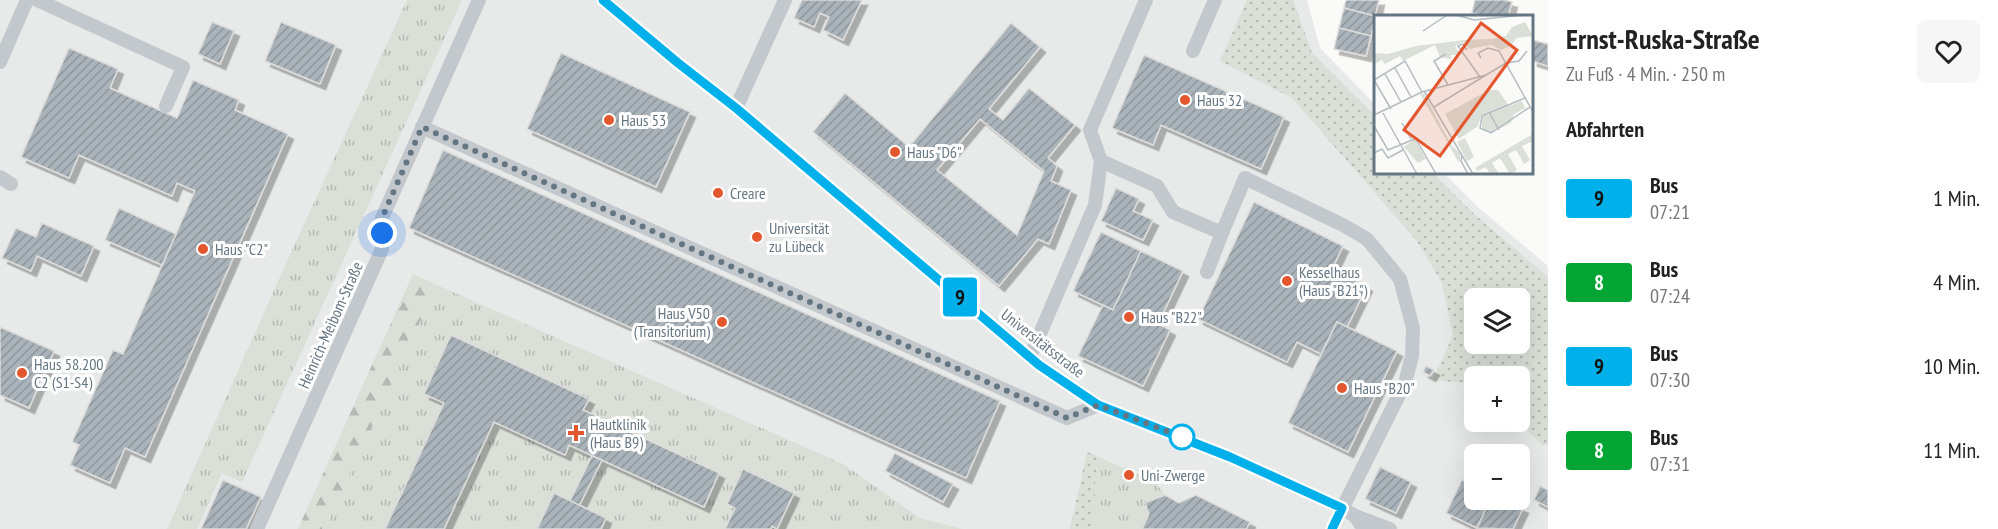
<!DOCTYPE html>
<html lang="de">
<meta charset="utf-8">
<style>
body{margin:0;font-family:"PT Sans Narrow",sans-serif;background:#f6f6f6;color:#222;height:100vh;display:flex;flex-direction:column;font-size:22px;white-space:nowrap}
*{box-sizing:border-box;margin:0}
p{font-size:20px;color:#767676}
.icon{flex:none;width:33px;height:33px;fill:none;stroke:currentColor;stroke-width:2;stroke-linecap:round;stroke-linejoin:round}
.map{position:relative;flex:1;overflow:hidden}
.panel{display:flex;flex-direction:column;background:#fff;width:450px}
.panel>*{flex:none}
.badge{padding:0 12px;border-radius:4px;font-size:21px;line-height:39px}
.tools{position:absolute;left:1464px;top:288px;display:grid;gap:12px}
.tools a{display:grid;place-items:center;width:66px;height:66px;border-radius:9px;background:#fff;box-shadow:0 6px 24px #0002;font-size:30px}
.you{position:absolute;width:30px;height:30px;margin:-15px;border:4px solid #fff;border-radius:50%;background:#1a73e8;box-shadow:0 0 0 9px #1a73e833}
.map>.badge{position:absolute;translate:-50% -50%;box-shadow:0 0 0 3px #fff}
h2{padding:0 18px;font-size:22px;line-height:54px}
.round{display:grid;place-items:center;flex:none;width:63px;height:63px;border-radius:9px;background:#f6f6f6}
.headline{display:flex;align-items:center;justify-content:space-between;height:102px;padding:0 18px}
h1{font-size:28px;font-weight:600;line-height:45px}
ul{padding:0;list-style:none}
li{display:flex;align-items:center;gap:18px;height:84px;padding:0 18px}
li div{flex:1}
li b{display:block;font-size:22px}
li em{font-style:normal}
li .badge{min-width:66px;font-weight:700;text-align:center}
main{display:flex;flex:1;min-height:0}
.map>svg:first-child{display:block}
.built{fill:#e8e9e9;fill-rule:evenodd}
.grass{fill:url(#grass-dots);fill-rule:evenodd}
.forest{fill:url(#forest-firs)}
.park{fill:url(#park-tufts)}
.building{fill:url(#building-hatch);stroke:#dcdcda;stroke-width:1.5;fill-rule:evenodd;filter:url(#shadow)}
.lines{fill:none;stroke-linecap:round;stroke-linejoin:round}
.service{stroke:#c3c8cc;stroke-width:14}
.line-casing{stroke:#fff;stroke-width:14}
.line{stroke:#00b0ea;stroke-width:9}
.walk{stroke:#657683;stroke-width:6;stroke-dasharray:0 10.8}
.poi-dot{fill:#e4572e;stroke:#fff;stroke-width:2}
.stop-dot{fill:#fff;stroke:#00b0ea;stroke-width:3}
.labels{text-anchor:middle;stroke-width:6;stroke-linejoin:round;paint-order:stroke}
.poi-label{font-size:16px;fill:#657683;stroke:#fff;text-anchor:start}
.street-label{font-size:16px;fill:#657683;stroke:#fff}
.inset-road{fill:none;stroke:#b5bdc2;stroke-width:1.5}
.view{fill:#e4572e;fill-opacity:0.15;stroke:#e4572e;stroke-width:3}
.inset-edge{fill:none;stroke:#657683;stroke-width:3}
</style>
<main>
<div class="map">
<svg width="1548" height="529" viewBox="0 0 1548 529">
<defs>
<pattern id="grass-dots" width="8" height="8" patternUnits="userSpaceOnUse" patternTransform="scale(1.5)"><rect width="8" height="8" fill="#dadfd7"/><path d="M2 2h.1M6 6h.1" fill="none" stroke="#b4b9b4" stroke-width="1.8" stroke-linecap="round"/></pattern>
<pattern id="forest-firs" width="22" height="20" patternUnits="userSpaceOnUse" patternTransform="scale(1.5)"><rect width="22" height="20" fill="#dadfd7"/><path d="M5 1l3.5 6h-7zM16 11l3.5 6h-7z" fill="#b4b9b4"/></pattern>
<pattern id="park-tufts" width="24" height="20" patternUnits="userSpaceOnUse" patternTransform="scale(1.5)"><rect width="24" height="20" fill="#dadfd7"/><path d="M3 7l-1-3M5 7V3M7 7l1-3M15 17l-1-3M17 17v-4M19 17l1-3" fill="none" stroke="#b4b9b4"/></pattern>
<pattern id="building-hatch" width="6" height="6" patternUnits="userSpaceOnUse" patternTransform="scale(1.5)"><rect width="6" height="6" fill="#aab3b9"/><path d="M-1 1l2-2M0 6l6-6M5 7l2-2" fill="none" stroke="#8e969c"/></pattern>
<filter id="shadow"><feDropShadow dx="5.5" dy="5.5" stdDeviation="0" flood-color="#0004"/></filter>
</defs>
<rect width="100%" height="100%" fill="#fafaf8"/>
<path class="built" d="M0,0H1307L1320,48L1375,104L1376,172L1444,173L1479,208L1548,266V529H0ZM1474,298H1520V344H1474ZM1474,376H1520V422H1474ZM1474,454H1520V500H1474Z"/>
<g class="grass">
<path d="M1247,0H1293L1312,53L1375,116L1376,172L1432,173L1474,214L1548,277V445H1542L1519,422L1520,376H1474V384L1433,380L1453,335L1442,283L1417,241L1292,98L1220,61ZM1520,298V344H1474V298Z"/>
<path d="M1087,452L1097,456L1093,529H1070Z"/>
</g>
<path class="forest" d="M413,274L437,285L325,529H298Z"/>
<g class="park">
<path d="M407,0H462L242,482L222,473L197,529H167L288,259Z"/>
<path d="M437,285L843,464L920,518L962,529H325Z"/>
<path d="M1097,456L1155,482L1165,495L1145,503L1149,514L1142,529H1093Z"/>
</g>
<g class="building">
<path d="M802,0H862L843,40L823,30L829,17L820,13L814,27L794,18Z"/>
<path d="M1346,0H1379L1375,16L1344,8Z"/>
<path d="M1475,0H1504L1512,2L1508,16H1486L1472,13Z"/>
<path d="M1344,8L1375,16L1371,36L1339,28Z"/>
<path d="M212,22L234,31L220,64L198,54Z"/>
<path d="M281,22L336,45L320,84L265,61Z"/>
<path d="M1011,23L1040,47L989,109L1003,120L1029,88L1075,125L1048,158L1057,166L1051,181L1071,190L1049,244L1038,239L999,286L813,132L845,93L909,147ZM980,119L1044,171L1017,235L937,170Z"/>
<path d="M1339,28L1371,36L1366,56L1334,49Z"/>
<path d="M1532,40L1548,44V66L1532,61Z"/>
<path d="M69,48L118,69L110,88L177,118L193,80L239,100L235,110L288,134L145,457L125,448L110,483L70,465L79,445L72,442L113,350L123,354L195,191L177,183L172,196L79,155L69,178L21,157Z"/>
<path d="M561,53L690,112L656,187L527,129Z"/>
<path d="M1144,55L1284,117L1261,169L1161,125L1153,145L1112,128Z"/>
<path d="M443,150L1000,401L966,478L409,228Z"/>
<path d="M1116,188L1139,199L1133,211L1153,220L1143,240L1101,221Z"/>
<path d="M1254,202L1343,246L1332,269L1367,286L1347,327L1337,322L1321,354L1297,342L1287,362L1198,319Z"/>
<path d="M119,208L176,234L162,265L105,240Z"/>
<path d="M42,223L94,246L81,276L37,256L31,271L2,258L16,228L36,237Z"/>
<path d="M1101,232L1141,251L1113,310L1073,291Z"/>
<path d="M1141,251L1183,271L1158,324L1170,330L1143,386L1078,356L1103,305L1113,310Z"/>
<path d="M1337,322L1397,351L1348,452L1288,423Z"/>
<path d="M0,327L54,351L29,408L0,395Z"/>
<path d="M451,335L589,399L583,410L719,473L704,507L569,445L565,455L494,422L444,529H385L444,403L424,394Z"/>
<path d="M1426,366L1434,370L1430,376L1423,372Z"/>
<path d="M895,453L953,484L943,502L885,471Z"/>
<path d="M592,456L602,460L579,506L570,501Z"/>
<path d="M1380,467L1411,482L1396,513L1365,499Z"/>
<path d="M743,469L794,493L777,529L772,526L771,529H725L735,508L727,504Z"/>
<path d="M223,480L261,497L246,529H201Z"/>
<path d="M1462,480L1474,486V500H1490L1477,528L1446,513Z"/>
<path d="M1540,486L1548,490V507L1534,500Z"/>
<path d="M554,493L606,518L601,529H537Z"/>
<path d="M1165,495L1179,503L1196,495L1250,522L1246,529H1142L1149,514L1145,503Z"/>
<path d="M1490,500H1504L1523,508L1513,529L1477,528Z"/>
</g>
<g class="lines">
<g class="service">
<path d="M37,0L183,67L166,106"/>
<path d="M603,0L678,63L736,108L1039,365L1098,405L1230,457L1342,508L1355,516L1364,529"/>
<path d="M1193,51L1215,0"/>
<path d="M0,62L27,0"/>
<path d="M736,108L785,0"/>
<path d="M422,127L1067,418L1098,405"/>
<path d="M1101,161L1157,186L1173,212L1222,233L1207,272"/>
<path d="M0,177L11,184"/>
<path d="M1222,233L1245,178L1343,225L1367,239L1400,279L1413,328L1412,356L1405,383L1332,529"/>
<path d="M1030,357L1095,205L1101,161L1090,130L1146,0"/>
<path d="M1355,516L1390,529"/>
<path d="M257,529L382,249V218L479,0"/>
</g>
</g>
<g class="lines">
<g class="line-casing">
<path id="line" d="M603,0L678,63L736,108L1039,365L1098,405L1230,457L1342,508L1332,529"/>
</g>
<use href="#line" class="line"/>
<path class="walk" d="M382,233V218L422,127L1067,418L1098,405L1182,437"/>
</g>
<g class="poi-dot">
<circle cx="1185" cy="100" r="6"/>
<circle cx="609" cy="120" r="6"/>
<circle cx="895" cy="152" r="6"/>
<circle cx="718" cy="193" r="6"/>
<circle cx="757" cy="237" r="6"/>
<circle cx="203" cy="249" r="6"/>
<circle cx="1287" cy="281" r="6"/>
<circle cx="1129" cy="317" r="6"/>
<circle cx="722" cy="322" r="6"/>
<circle cx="22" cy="373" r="6"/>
<circle cx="1342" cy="388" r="6"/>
<path d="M573 424h6v6h6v6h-6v6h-6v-6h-6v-6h6z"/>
<circle cx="1129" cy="475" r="6"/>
</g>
<circle class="stop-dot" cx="1182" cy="437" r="12"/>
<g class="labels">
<g class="poi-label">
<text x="1197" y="106">Haus 32</text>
<text x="621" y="126">Haus 53</text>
<text x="907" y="158">Haus "D6"</text>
<text x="730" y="199">Creare</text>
<text x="769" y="234">Universität<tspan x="769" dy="18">zu Lübeck</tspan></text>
<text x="215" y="255">Haus "C2"</text>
<text x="1299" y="278">Kesselhaus<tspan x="1299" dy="18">(Haus "B21")</tspan></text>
<text x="710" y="319" text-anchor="end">Haus V50<tspan x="710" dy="18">(Transitorium)</tspan></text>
<text x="1141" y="323">Haus "B22"</text>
<text x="34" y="370">Haus 58.200<tspan x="34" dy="18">C2 (S1-S4)</tspan></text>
<text x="1354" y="394">Haus "B20"</text>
<text x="590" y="430">Hautklinik<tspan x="590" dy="18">(Haus B9)</tspan></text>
<text x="1141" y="481">Uni-Zwerge</text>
</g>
<g class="street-label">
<text transform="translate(330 325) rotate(-66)" y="6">Heinrich-Meibom-Straße</text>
<text transform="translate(1043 343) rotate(38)" y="6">Universitätsstraße</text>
</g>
</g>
<g transform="translate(1374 15)">
<rect width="159" height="159" fill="#fafaf8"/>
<path d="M151,7L159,21L142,23L137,31L127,35L117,30L95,34L90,27L81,31L86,40H77V44L66,42L61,30L29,46L26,41L11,49L8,45L0,49V38L14,39L42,31L90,25L118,24L132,21L138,12ZM159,119V126L148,131L156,145L150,149L142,135L134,139L143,155L136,159L126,143L118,148L125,159H116L112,152L103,156L101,153Z" fill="#dadfd7"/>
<path d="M91,123L100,142L93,146L83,127ZM41,124L52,144L44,148L30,132Z" fill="#dadfd7"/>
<path d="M115,75H124L135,91L107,101L104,111L85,124L71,99ZM46,79H50L78,131L87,139L85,148ZM148,86L151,93L140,99L137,108L117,118L108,115V102Z" fill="#dadfd7"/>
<path class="inset-road" d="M82,0L100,5L149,0M49,16L73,0M93,35L89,29L84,31L106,62M72,39L60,46L74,70M107,43L104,38L114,33L125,36L159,97M21,53L37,82M11,59L27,87M50,76L99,159M151,83L108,101L106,113L117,118L156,92M60,92L112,60M17,94L0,65L31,46L48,77M115,97L125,115M9,98L43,159M0,100L48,77L112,60L132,48L145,46L153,36M28,108L37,124M0,111L14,135L43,123M42,124L62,159M0,138L8,134L14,143L29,135M88,140L87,146L94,159"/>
<path class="view" d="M107,8L143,35L66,141L30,115Z"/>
<rect width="159" height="159" class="inset-edge"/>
</g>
</svg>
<div class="tools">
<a><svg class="icon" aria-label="layers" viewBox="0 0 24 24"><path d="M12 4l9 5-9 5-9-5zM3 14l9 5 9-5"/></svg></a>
<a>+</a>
<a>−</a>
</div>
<div class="you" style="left:382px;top:233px"></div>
<b class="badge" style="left:960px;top:297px;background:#00b0ea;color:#111">9</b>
</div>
<section class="panel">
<div class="headline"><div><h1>Ernst-Ruska-Straße</h1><p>Zu Fuß · 4 Min. · 250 m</p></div><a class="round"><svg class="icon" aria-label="heart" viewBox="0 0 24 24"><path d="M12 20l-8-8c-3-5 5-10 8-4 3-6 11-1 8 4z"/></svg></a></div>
<h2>Abfahrten</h2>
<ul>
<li><span class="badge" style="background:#00b0ea;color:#111">9</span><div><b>Bus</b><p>07:21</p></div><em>1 Min.</em></li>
<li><span class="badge" style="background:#04a535;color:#fff">8</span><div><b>Bus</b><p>07:24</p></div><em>4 Min.</em></li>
<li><span class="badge" style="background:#00b0ea;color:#111">9</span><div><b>Bus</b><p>07:30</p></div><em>10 Min.</em></li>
<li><span class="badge" style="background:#04a535;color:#fff">8</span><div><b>Bus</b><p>07:31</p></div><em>11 Min.</em></li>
</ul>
</section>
</main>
